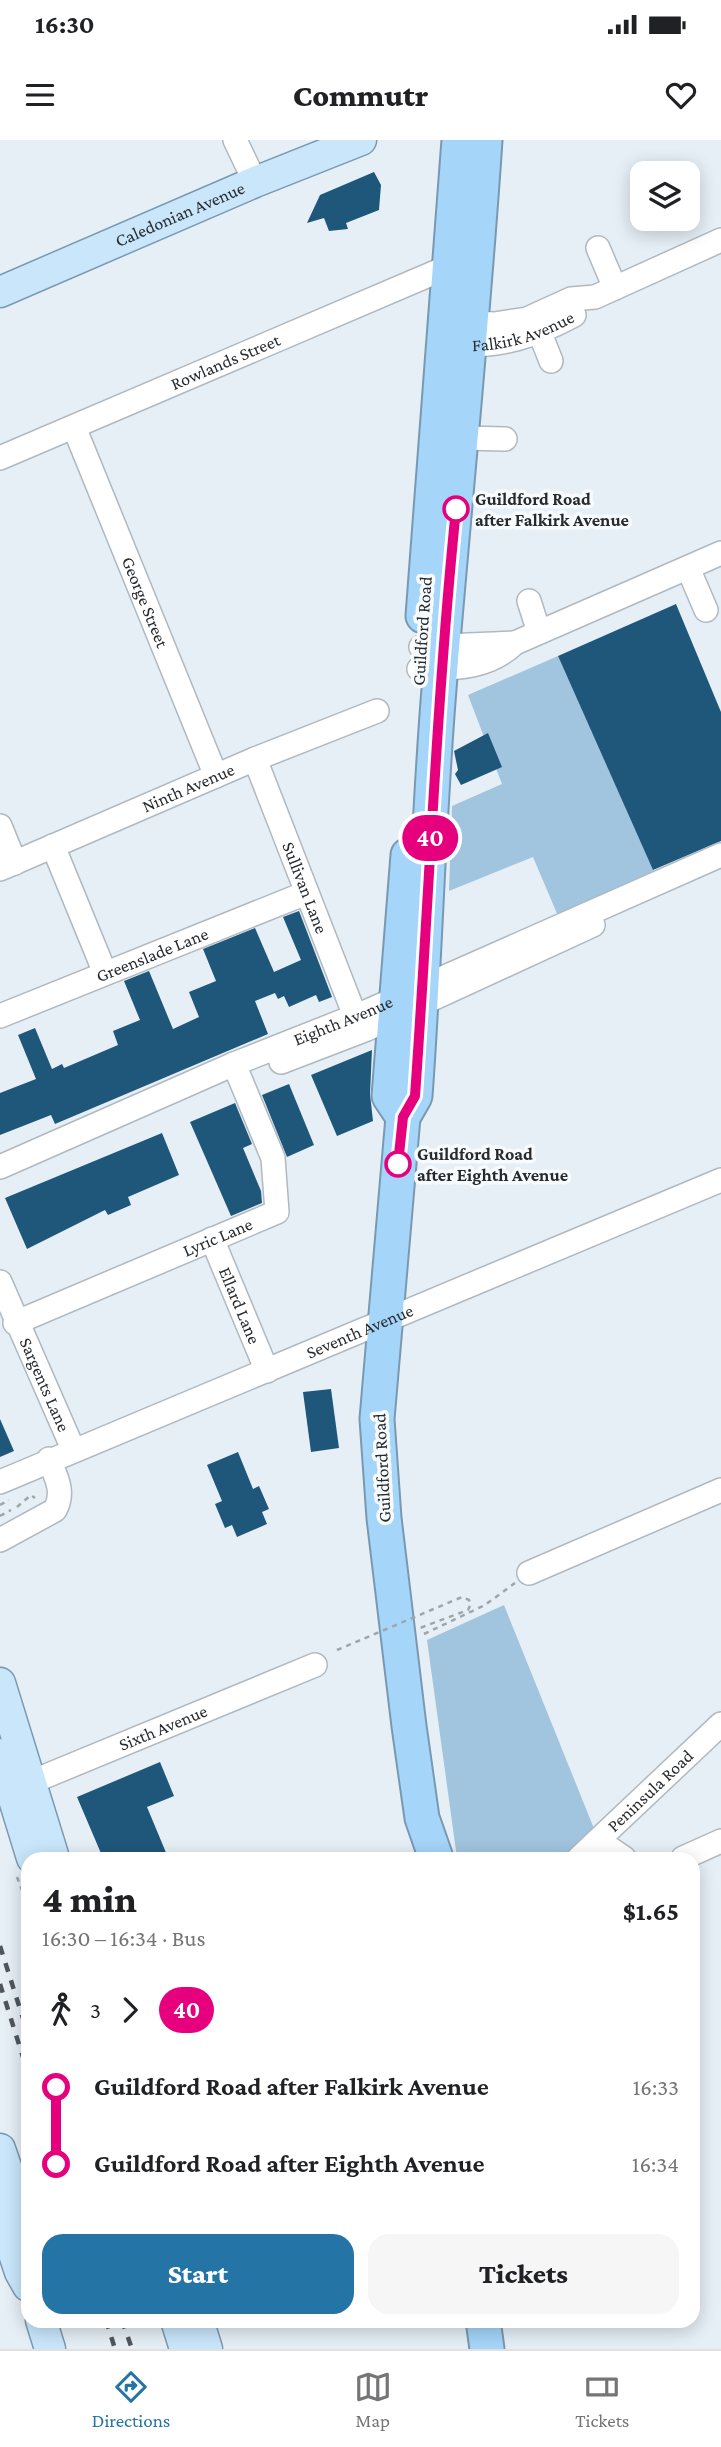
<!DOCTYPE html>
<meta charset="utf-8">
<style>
body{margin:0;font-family:"Crimson Pro",serif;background:#f6f6f6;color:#202124;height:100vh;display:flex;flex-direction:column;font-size:26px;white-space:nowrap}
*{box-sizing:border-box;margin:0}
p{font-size:23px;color:#757577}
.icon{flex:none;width:38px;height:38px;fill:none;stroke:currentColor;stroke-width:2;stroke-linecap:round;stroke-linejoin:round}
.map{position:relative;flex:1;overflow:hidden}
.drawer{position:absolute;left:21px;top:1712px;width:679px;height:476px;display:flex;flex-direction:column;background:#fff;border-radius:21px;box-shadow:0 4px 18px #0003}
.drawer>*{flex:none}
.badge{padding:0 14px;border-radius:23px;font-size:24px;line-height:46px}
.tools{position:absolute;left:630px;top:21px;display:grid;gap:14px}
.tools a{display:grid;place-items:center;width:70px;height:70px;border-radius:14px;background:#fff;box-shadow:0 4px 18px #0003;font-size:35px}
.map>.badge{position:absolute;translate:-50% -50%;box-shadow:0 0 0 4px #fff}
.legs{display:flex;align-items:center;gap:10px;height:77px;padding:0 21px;font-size:23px}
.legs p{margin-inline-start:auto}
.summary{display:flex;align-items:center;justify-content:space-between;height:119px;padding:0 21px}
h1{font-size:38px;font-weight:800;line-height:52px}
.cta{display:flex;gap:14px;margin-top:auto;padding:14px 21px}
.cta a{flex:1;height:80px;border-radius:21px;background:#2474a5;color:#fff;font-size:28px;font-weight:800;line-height:80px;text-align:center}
.cta a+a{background:#f6f6f6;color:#202124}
ul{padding:0 21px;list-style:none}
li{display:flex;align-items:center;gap:24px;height:77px;font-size:26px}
li i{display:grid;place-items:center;width:10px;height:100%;margin:0 9px;background:currentColor}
li i::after{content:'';width:18px;height:18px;margin:-9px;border:5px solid;border-radius:50%;background:#fff}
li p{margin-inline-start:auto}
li:first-child i{background:linear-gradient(#0000 50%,currentColor 0)}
li:last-child i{background:linear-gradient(currentColor 50%,#0000 0)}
.status{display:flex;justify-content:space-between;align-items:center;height:49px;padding:0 35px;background:#fff;direction:ltr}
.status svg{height:19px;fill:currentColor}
header{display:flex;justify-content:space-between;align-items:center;height:91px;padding:0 21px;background:#fff;font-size:32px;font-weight:800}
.dock{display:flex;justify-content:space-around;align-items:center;height:98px;border-top:2px solid #e0e0e0;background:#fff;font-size:19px;color:#757577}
.dock a{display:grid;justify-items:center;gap:4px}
.dock .selected{color:#2474a5}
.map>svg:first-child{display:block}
.park{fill:#a1c4df}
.building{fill:#1f577b}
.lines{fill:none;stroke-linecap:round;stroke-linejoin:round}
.minor-casing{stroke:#b0b9c0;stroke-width:26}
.major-casing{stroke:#7999b2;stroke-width:33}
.highway-casing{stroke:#7999b2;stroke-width:37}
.path{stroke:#9fa6ab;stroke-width:2.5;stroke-dasharray:5 5;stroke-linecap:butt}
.minor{stroke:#fff;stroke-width:23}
.major{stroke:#c9e6fb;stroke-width:30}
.highway{stroke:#a5d5f9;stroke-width:33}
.rail{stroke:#52565a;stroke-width:4.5;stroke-dasharray:9 9;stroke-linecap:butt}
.path-bridge{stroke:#9fa6ab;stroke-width:2.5;stroke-dasharray:5 5;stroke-linecap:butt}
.line-1-casing{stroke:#fff;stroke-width:16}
.line-1{stroke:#e6007e;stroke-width:10}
.stop-1-dot{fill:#fff;stroke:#e6007e;stroke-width:3.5}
.labels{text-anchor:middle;stroke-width:7;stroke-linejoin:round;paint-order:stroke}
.street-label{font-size:18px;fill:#272a2d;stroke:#f8fbfe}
.stop-label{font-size:18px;font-weight:bold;fill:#272a2d;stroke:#f8fbfe;text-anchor:start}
</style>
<div class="status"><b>16:30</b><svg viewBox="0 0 49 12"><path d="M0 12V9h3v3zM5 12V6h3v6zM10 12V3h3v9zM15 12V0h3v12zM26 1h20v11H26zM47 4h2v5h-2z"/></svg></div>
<header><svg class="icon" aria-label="menu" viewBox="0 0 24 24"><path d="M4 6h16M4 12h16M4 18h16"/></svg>Commutr<svg class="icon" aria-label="heart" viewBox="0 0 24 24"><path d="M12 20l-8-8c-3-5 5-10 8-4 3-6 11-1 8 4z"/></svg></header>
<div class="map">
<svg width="721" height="2209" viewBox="0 0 721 2209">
<rect width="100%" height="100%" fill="#e6eff6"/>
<g class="park">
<path d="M558,516L658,741L561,783L533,717L449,751L452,666L502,644L468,555Z"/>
<path d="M504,1465L599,1701L574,1718H457L427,1500Z"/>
</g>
<g class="building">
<path d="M374,32L381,45L379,70L346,83L348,89L329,91L324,78L307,83L320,55Z"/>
<path d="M676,464L721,572V701L653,730L558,516Z"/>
<path d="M488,593L502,627L461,645L455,634L458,630L454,611Z"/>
<path d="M299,771L332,857L319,862L316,855L289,867L284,856L278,859L275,853L255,861L268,894L55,984L51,975L0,995V953L36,939L18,895L35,888L52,929L62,924L64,928L118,905L113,891L140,880L124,841L149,831L173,889L199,877L189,852L216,841L203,809L255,788L274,832L301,820L283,777Z"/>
<path d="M372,910L370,954L373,981L337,996L311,935Z"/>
<path d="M289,944L314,1005L287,1017L262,955Z"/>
<path d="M235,963L252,1004L243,1008L261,1051L262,1063L231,1076L190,982Z"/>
<path d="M162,993L179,1035L128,1057L131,1065L108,1075L105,1070L27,1109L5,1058Z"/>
<path d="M331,1249L339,1308L311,1312L303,1252Z"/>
<path d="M0,1279L14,1311L0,1317Z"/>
<path d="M238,1312L253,1349L259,1346L269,1369L262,1372L267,1384L237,1397L232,1385L225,1388L215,1364L222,1361L207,1325Z"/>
<path d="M160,1622L174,1656L147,1667L167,1715L159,1718H103L77,1657Z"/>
</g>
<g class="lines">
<g class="minor-casing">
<g id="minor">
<path d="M235,0L255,42"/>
<path d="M598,108L615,148"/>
<path d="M534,178L551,221"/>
<path d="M458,182L494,184L527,179L571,159L595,157L721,100"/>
<path id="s1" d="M457,205C501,207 535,196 574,175"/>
<path id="s2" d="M74,287L216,636"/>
<path d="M463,298L505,299"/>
<path id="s3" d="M0,318L450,126"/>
<path d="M688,428L706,470"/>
<path d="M529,461L539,492"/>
<path d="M421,507L515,503"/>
<path d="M419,529C455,528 488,529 515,503L721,413"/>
<path id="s4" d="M255,619L355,876"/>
<path d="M0,686L15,723"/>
<path d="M53,706L105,833"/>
<path id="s5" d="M0,729L255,619L377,571"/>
<path id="s6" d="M0,876L306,753"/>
<path d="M281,922L367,889L593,785"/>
<path id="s7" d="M0,1027L234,924L368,871L721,715"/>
<path id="s8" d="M212,1099L267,1231"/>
<path id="s9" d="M0,1142L73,1309"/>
<path id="s10" d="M15,1183L277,1072L273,1018L234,924"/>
<path id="s11" d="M0,1342L721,1040"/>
<path d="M0,1400L55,1370C65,1352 56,1337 49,1319"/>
<path d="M529,1433L721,1350"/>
<path id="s12" d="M17,1648L315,1525"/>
<path d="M599,1701L624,1718"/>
<path id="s13" d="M579,1718L721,1584"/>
<path d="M683,1718L721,1701"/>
</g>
</g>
<g class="major-casing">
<g id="major">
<path id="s14" d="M0,152L255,42L361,0"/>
<path d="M0,1543L54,1718"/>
<path d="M0,1614L32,1718"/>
<path d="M0,2009L28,2091"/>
<path d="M0,2071L20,2132L28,2146"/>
<path d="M41,2180L50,2209"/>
<path d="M176,2180L185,2209"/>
<path d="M198,2180L207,2209"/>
</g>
</g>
<g class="highway-casing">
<g id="highway">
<path d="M423,476L459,0"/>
<path d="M403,977L389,956L408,715"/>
<path d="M436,1718L422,1678L409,1586L384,1378L377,1279L403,977L415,956C425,820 428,684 439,549C454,366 473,183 485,0"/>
<path d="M483,2180L487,2209"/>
</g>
</g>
<g class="path">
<path d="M0,1365L9,1360"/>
<path d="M17,1367L31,1355L35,1358"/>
<path d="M0,1376L11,1370"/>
<path d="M424,1494L485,1465L515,1443"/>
<path d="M17,1737L28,1766"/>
</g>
<use href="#minor" class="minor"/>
<use href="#major" class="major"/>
<use href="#highway" class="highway"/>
<g class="rail">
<path d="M0,1806L28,1894"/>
<path d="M0,1844L28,1933"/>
<path d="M106,2180L115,2209"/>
<path d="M122,2180L132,2209"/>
</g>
<path class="path-bridge" d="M337,1510L462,1457L469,1460L471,1464L468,1470L420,1488"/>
</g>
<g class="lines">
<g class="line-1-casing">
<path id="line-1" d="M398,1024L403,977L415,956C429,760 436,564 456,369"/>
</g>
<use href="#line-1" class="line-1"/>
</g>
<g class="stop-1-dot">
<circle cx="456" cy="369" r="12"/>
<circle cx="398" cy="1024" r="12"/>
</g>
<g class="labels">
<g class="street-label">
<text dy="6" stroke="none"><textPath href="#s14" startOffset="196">Caledonian Avenue</textPath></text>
<text dy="6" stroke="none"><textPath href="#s1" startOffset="68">Falkirk Avenue</textPath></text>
<text dy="6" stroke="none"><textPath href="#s3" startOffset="245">Rowlands Street</textPath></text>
<text dy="6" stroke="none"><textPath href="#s2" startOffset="189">George Street</textPath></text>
<text transform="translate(422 491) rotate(-86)" y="6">Guildford Road</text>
<text dy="6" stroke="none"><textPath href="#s5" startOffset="205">Ninth Avenue</textPath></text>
<text dy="6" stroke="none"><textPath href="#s4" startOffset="138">Sullivan Lane</textPath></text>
<text dy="6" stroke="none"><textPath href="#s6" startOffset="164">Greenslade Lane</textPath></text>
<text dy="6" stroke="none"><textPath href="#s7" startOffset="373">Eighth Avenue</textPath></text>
<text dy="6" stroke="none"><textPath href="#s10" startOffset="220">Lyric Lane</textPath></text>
<text dy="6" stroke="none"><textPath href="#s8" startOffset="72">Ellard Lane</textPath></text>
<text dy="6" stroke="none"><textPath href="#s11" startOffset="390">Seventh Avenue</textPath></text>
<text dy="6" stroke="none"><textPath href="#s9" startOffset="112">Sargents Lane</textPath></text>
<text transform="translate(382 1328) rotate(-93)" y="6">Guildford Road</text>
<text dy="6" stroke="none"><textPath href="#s12" startOffset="158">Sixth Avenue</textPath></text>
<text dy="6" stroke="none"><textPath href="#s13" startOffset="98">Peninsula Road</textPath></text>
</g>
<g class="stop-label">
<text x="475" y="365">Guildford Road<tspan x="475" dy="21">after Falkirk Avenue</tspan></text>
<text x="417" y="1020">Guildford Road<tspan x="417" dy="21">after Eighth Avenue</tspan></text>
</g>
</g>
</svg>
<div class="tools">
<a><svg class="icon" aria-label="layers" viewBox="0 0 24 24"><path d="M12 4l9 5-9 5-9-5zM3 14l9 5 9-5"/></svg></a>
</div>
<b class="badge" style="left:430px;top:698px;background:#e6007e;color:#fff">40</b>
<section class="drawer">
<div class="summary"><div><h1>4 min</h1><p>16:30 – 16:34 · Bus</p></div><b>$1.65</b></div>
<div class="legs"><svg class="icon" aria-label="walk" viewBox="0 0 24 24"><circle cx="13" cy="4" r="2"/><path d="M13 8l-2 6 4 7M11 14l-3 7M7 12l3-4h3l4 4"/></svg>3<svg class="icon" aria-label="forward" viewBox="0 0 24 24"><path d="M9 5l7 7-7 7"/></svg><b class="badge" style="background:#e6007e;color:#fff">40</b></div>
<ul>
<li><i style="color:#e6007e"></i><b>Guildford Road after Falkirk Avenue</b><p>16:33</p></li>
<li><i style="color:#e6007e"></i><b>Guildford Road after Eighth Avenue</b><p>16:34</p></li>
</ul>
<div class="cta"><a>Start</a><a>Tickets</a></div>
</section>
</div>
<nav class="dock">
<a class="selected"><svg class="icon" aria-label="directions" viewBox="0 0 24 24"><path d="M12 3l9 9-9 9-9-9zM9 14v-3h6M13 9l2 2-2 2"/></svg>Directions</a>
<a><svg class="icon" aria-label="map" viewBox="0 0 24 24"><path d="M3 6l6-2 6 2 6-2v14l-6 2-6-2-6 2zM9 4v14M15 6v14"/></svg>Map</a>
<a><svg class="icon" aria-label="tickets" viewBox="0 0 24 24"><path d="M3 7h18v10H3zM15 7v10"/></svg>Tickets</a>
</nav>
